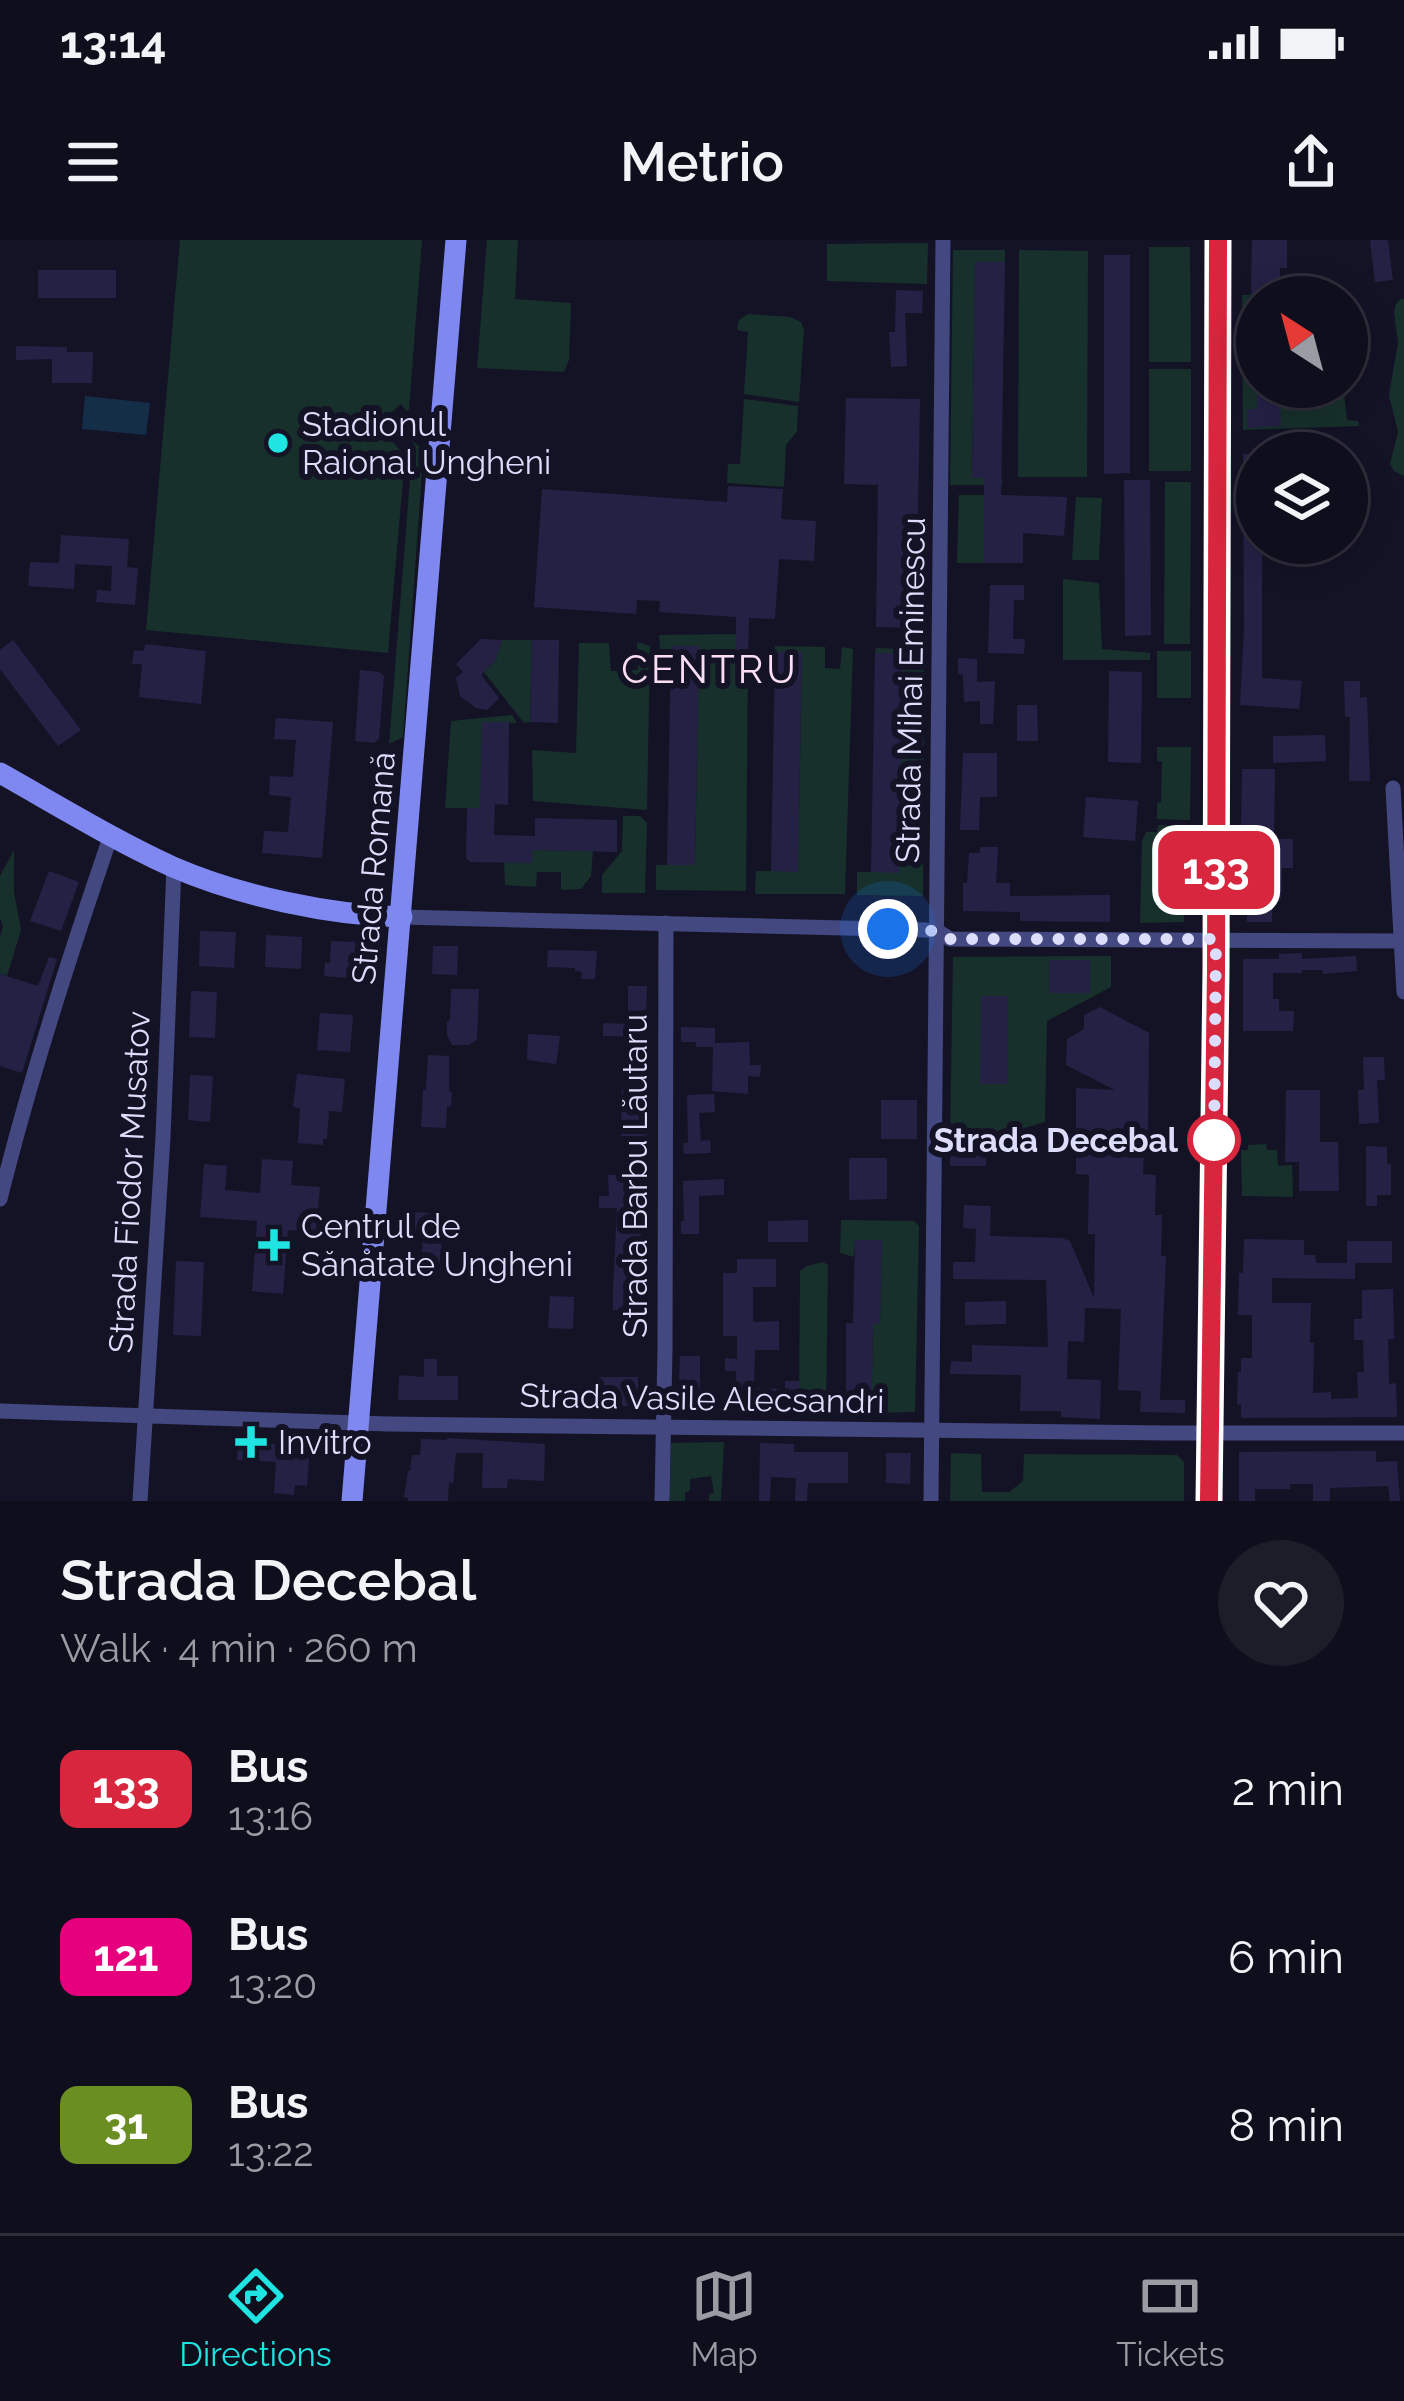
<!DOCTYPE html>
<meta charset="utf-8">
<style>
body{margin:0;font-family:Raleway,sans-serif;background:#1d1c29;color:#f1f3f6;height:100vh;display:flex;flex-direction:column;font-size:45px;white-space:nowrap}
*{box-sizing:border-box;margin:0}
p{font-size:39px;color:#9b9ca3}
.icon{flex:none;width:66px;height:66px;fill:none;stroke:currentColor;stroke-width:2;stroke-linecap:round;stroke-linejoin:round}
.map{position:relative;height:1261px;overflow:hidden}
.details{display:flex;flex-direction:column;background:#0f0e1c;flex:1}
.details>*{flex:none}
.badge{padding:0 24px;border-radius:18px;font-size:42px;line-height:78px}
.needle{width:78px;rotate:324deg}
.controls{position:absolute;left:1236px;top:36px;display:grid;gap:24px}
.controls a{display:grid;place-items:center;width:132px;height:132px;border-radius:50%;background:#0f0e1c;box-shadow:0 6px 30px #0003,0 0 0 3px #2f2e3b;font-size:60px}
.you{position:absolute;width:60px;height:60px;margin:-30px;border:9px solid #fff;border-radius:50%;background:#1a73e8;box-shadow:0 0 0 18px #1a73e833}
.map>.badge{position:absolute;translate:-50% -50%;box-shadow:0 0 0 6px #fff}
.round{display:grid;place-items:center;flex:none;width:126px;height:126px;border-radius:63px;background:#1d1c29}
.head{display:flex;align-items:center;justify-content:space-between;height:204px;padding:0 60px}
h1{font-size:57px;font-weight:600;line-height:90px}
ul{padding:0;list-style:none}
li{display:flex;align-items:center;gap:36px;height:168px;padding:0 60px}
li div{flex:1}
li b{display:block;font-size:45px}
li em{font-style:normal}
li .badge{min-width:132px;font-weight:700;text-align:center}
.status{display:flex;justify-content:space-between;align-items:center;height:84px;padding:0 60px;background:#0f0e1c;direction:ltr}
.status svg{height:33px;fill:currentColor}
header{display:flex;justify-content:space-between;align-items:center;height:156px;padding:0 60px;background:#0f0e1c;font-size:54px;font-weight:600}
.tabs{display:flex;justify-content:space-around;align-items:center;height:168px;border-top:3px solid #2f2e3b;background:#0f0e1c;font-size:33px;color:#9b9ca3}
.tabs a{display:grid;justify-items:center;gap:6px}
.tabs .active{color:#1fe4e2}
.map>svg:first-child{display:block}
.green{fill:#17302c}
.water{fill:#152e48}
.building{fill:#242145}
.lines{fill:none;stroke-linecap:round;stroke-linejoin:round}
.minor{stroke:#434880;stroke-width:15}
.tertiary{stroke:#434880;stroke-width:18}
.secondary{stroke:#7f88f0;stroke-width:21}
.line-casing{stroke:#fff;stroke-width:27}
.line{stroke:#d7263d;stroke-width:18}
.walk{stroke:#dcdcfb;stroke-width:12;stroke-dasharray:0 21.6}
.poi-dot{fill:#1fe4e2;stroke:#141326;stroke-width:4.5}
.stop-dot{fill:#fff;stroke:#d7263d;stroke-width:6}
.labels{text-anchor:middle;stroke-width:12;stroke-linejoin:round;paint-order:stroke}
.poi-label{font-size:33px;fill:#dcdcfb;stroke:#141326;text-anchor:start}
.street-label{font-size:33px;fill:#dcdcfb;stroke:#141326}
.stop-label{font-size:33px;font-weight:bold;fill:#dcdcfb;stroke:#141326;text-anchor:end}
.quarter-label{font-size:39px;letter-spacing:3px;fill:#fbdef4;stroke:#141326}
</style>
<div class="status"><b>13:14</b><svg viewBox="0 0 49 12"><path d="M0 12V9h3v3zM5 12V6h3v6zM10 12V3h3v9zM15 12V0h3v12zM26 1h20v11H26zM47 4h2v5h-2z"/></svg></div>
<header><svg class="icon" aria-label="menu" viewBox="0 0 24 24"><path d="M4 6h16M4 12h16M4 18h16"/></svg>Metrio<svg class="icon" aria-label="share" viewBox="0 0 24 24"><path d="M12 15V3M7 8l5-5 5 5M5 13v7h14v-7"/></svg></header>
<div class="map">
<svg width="1404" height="1261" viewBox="0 0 1404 1261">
<rect width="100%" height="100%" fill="#141326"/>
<g class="green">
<path d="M180,0H422L409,169L406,171L401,164L391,173L390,199L405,216L388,413L146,390Z"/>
<path d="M487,0H518L515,59L571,63L569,120L564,132L477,128Z"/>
<path d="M928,3L927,44L827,41V4Z"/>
<path d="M1149,7H1190L1191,122H1149Z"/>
<path d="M953,10H1005V22L975,23L972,237L1002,238V245H950Z"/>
<path d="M1019,10L1088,11L1087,237H1018Z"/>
<path d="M1340,50V57H1257V147H1347V152L1344,153L1347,180L1358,181L1359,186L1243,190L1242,55Z"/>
<path d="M1401,59H1404V236L1394,231L1390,224L1398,192L1389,155L1398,103L1394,72L1396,64Z"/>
<path d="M748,74L790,77L801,82L804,90L799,162L744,154L748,92L737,90L739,80Z"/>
<rect x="1149" y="129" width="42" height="102"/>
<path d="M744,159L798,166L797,191L786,205L784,247L727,243L728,224H740Z"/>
<path d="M413,202L422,208L423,218L403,497L389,504Z"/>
<path d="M1165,242H1191L1190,404H1164Z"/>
<path d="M959,255H984V323H957Z"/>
<path d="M1076,257L1102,258L1099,320H1072Z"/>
<path d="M1063,339L1099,343L1102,409L1150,413V420H1063Z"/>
<path d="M736,394V416L748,417L746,651L656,650V625H695L699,407L672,406L671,420L661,417L659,395Z"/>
<path d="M502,400H532L530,482L524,483L484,432L496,420Z"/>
<path d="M637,402L650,406L647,570L533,561L532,510L576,513L579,403H609L611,431L638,430Z"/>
<path d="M775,406L825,407V428L840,429L842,407L853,409L845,654H755L756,631H798L802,413L775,412Z"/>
<path d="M876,408L924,410L923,656L857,655V632H899L903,414L875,413Z"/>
<rect x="1157" y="411" width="34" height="47"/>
<path d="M512,475L517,483L482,482V568H445L451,481Z"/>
<path d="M1157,507H1191L1190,580L1157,579V563L1161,562L1162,522L1157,521Z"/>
<path d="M623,576H640L647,583L645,653H602V635L622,611Z"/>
<path d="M1158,585L1192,586L1189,665H1184V682L1140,683L1142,601L1146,592H1157Z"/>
<path d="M14,610V652L21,690L7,736L0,734V697L3,686L0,678V636Z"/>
<path d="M532,610L593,611L591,636L581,649L561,650V632H537L536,647L505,645L504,622Z"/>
<path d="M1111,716V747L1047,781L1045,882L1024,888V899H950L953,717Z"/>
<path d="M1266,904L1267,910H1277L1278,926L1292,925L1293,957L1242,956L1241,910H1248V905Z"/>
<path d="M841,980L914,981L919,986L915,1172L871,1173L873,1084L880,1083L881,1001L855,1000L854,1017L840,1013Z"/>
<path d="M823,1022L828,1025L826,1173L799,1174L800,1031L807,1026Z"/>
<path d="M724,1202L721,1261H709V1254L714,1253L711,1236L690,1239V1251L685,1252V1261H669L671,1203Z"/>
<path d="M951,1213L981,1214L982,1252H1009L1023,1241L1024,1214L1177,1215L1184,1222V1261H950Z"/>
</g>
<path class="water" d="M85,156L150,163L146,195L82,189Z"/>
<g class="building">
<path d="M1252,0H1287V28H1280V53L1251,54Z"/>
<path d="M1370,0H1388L1393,40L1375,42Z"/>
<path d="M1104,15H1130V233L1104,234Z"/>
<path d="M975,22H1005L1001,255L1067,257L1064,296L1023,293V323H984V238H972Z"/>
<rect x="38" y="30" width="78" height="28"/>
<path d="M896,50L923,51L922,73H905L907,126L891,127L889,92H895Z"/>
<path d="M16,106L67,107V112H93L92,143H52V119L16,120Z"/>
<path d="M1257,147H1280L1281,186L1248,188L1247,169H1257Z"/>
<path d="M846,158L920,159L916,388L876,387L878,245L844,244Z"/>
<path d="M1243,214H1257V303H1262V438L1302,441L1299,469L1240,465L1244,389Z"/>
<path d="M1124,240H1150L1151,395L1125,396Z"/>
<path d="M728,246L783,249L781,279L816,281L814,321L779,319L775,379L749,378L748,416H736V377L659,372L660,361L637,360L636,374L534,367L542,249L727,262Z"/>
<path d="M61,295L129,299L127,327L138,328L135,365L96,362L97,350L111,351L112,326L75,324L74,349L28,346L30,322L59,323Z"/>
<path d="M990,345H1024V360H1014L1013,399H1025L1024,414L988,413Z"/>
<path d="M481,399L502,400L496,420L481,435L499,458L487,470L476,468L460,456L456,438L463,432L456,424Z"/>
<path d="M13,400L81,490L58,506L0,429V410Z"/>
<path d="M532,400H559L558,483L530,482Z"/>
<path d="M145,404L206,411L201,464L139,457L142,424H132L134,410L144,411Z"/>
<path d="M671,406H699L695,625H667Z"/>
<path d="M775,412H802L798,632L771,631Z"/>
<path d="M875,413H903L899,633L871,632Z"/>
<path d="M958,418L977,419V442L995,441L993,484H980V461L964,462L963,435L958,434Z"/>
<path d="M360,430L379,432L384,436L379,499L374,503L355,501Z"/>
<path d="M1109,431L1142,432L1141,523L1108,522Z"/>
<path d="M1344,441H1360V458L1367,457L1370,541H1349L1350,477H1345Z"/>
<path d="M1017,465H1037L1038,501H1017Z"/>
<path d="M276,478L333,482L322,618L262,613L264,591L288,592L291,557L269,555L270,536L293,537L296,500L274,499Z"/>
<path d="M482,482H509L508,565L495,564L494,595L535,596V578L617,580V612L532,610V623L470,622L466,618L467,568H480Z"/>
<path d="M1325,495L1326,521L1273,523V496Z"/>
<path d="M963,513H997V557H980L979,590H960Z"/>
<path d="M1242,529H1275L1274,599H1293V628H1282L1281,659H1272V682H1247L1248,588H1241Z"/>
<path d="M1086,557L1138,561L1135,601L1083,597Z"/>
<path d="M980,607H998L996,643H1010V656L1110,655V682L1020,681V672L963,671V643H967L969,613H980Z"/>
<path d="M49,631L79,642L61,691L30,681Z"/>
<path d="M200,691L236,692L234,728L199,726Z"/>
<path d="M266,695L302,697L301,729L265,727Z"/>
<path d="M331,701L358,702L359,739L324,736L325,723H330Z"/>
<path d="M433,706H458L457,735L432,734Z"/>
<path d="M548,710L597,711L595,739H581L582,732L575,731V728L547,727Z"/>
<path d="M1302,713V719L1356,716L1357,731L1323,734V730H1302V733H1273V759H1279V771H1294L1293,791H1243V719H1279V714Z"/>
<path d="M49,717L57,719L22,833L0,826V734L38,746Z"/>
<rect x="1049" y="720" width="41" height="33"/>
<path d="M628,746H647L646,784H650V797L603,796V783L628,784Z"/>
<path d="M451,749H479L477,799L469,805H452L447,795V782L450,780Z"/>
<path d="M191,751L217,752L215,798L189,797Z"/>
<path d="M981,756H1008V844H980Z"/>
<path d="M1100,767L1149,793L1148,890H1145L1143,934L1156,935L1155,975H1162L1161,1016H1166L1160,1160H1185V1173L1140,1172L1141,1151L1118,1150L1121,1069L1085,1068L1084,1102L1068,1101L1067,1139L1101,1140L1100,1179L1061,1177V1171H1020L1021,1135L950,1134L951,1121L972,1122V1105L1048,1107L1046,1040L953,1039V1022H975L976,989L963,988L964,965L991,966L990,996L1062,998L1070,1001L1094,1058L1095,994H1088L1089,935L1076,934V848L1115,850L1066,825L1067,799L1084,789V775Z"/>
<path d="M320,773L353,775L350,812L317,810Z"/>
<path d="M681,787L715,788V803L749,802L750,825H761L760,837L748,836V854L712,851L713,807H696V802H681Z"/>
<path d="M528,794L560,796L556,824L527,820Z"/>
<path d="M428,815L449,816V851L452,852L451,867L447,866L446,888L421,887L423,850H426Z"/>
<path d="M1363,817H1384L1385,840H1377L1379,883L1359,884L1358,850H1364Z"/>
<path d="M628,822H646L647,897L621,896L622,849H627Z"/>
<path d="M297,834L345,839L342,872L329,871L327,899H323V905L298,903L300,868L293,867Z"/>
<path d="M190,835L213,836L210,882L188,880Z"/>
<path d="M1286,850H1320V902H1338L1339,951H1299V922H1285Z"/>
<path d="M714,854L715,872L699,873L701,901L710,900L711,913L684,914L683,903H688L687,855Z"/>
<rect x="881" y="860" width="36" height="39"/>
<rect x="950" y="906" width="36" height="20"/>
<path d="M1366,906L1387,907V924H1391V955H1377V966H1366Z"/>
<path d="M849,918H887V959L849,960Z"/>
<path d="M262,919L293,921L291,945L320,947L316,992L288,990L283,1054L252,1051L257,981L200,977L204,924L227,926L225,950L260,953Z"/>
<path d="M644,934V951H629V974H641V1049H643L644,1069H639V1091L618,1092V1070H613V1050L617,968H599V956H609L608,935Z"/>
<path d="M724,939V955L699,956V994H681V981H684L683,941Z"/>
<path d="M413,972L444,974L441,1012H449V1031L421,1027L423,994L412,993Z"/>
<path d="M808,980V1002H768V981Z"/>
<path d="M1244,999L1304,1000V1015H1315L1316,1023H1347V1001H1392V1023H1352H1355V1039L1272,1038V1063H1311L1310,1103H1314L1313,1153L1331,1152V1159L1358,1158L1357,1132H1364L1363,1100H1354V1079H1362V1050L1393,1049L1394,1099H1388L1389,1144L1396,1143L1397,1177L1241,1178V1164L1237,1165L1238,1132H1241V1118H1252V1075H1238L1239,1033H1243Z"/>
<path d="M855,1000H882L880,1084H873L872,1166H846V1083H853Z"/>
<path d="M737,1019H776V1047H753V1082L779,1081V1110H755L754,1148L785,1149V1141H800L799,1174L767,1173V1166H735L736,1131H725V1118L737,1119V1096H723V1033H737Z"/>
<path d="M176,1021L204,1022L201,1096L173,1095Z"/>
<path d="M550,1056L574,1057L573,1089L548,1088Z"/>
<path d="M1006,1061V1084L965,1085V1062Z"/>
<path d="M680,1116H700V1151H714L713,1171L678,1170Z"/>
<path d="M424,1119H437V1136H458V1160H398L399,1135L424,1137Z"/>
<path d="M599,1137H638V1166H546L547,1146L599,1147Z"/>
<path d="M238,1196L263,1198V1203L310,1206L307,1246L295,1245L294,1255L274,1253L276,1222L237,1220Z"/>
<path d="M447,1198L545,1204L544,1241L508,1239L507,1248H482L483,1213H456L453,1243L449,1242L448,1261H408V1258L404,1257L408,1231H410L412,1215H420L421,1199L447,1200Z"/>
<path d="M760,1203L794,1204V1212H848V1243H808L807,1261H795L796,1238L771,1237L770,1261H759Z"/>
<path d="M1376,1211V1222L1397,1221L1400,1261H1390L1388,1246L1330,1248V1261H1313V1244H1290V1249H1255V1261H1239V1212Z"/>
<path d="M886,1213H911L910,1244L886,1243Z"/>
</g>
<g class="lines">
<g class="minor">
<path d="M1393,548L1404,752"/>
<path d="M402,677L925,690L937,691L950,699L1401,701"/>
<path d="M0,959C31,835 70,715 111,595"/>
<path d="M0,1171L388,1184L1169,1193H1404"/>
<path d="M140,1261L163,897L174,627"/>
<path d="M662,1261L665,1108L666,683"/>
<path d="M931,1261L943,0"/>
</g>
<path class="tertiary" d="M1209,1261L1216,728L1218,0"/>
<g class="secondary">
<path d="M0,533C57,565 114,600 173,627C240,656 329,675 402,677"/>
<path d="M352,1261L456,0"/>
</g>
</g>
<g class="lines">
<g class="line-casing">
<path id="line" d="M1209,1261L1216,731L1218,0"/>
</g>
<use href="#line" class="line"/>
<path class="walk" d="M888,689L937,691L950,699H1216L1214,908V900"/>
</g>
<g class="poi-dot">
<circle cx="278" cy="203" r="12"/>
<path d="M268 987h12v12h12v12h-12v12h-12v-12h-12v-12h12z"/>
<path d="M245 1184h12v12h12v12h-12v12h-12v-12h-12v-12h12z"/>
</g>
<circle class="stop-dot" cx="1214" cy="900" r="24"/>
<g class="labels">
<g class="poi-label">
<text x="302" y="196">Stadionul<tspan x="302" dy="38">Raional Ungheni</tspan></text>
<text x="301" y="998">Centrul de<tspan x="301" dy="38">Sănătate Ungheni</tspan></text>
<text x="278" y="1214">Invitro</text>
</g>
<g class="street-label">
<text transform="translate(910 450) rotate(-89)" y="12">Strada Mihai Eminescu</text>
<text transform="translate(373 628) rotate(-85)" y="12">Strada Romană</text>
<text transform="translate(635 936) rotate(-90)" y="12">Strada Barbu Lăutaru</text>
<text transform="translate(129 942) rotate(-87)" y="12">Strada Fiodor Musatov</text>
<text transform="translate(702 1158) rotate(1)" y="12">Strada Vasile Alecsandri</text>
</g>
<g class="stop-label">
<text x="1178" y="912">Strada Decebal</text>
</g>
<g class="quarter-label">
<text x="710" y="443">CENTRU</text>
</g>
</g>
</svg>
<div class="controls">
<a><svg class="needle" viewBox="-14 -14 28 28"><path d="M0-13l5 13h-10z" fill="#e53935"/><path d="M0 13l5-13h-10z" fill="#9b9ca3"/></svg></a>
<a><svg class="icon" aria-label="layers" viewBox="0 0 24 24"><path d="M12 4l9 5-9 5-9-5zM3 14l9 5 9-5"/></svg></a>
</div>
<div class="you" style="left:888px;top:689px"></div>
<b class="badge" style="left:1216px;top:630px;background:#d7263d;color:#fff">133</b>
</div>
<section class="details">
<div class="head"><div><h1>Strada Decebal</h1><p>Walk · 4 min · 260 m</p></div><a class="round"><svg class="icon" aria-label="heart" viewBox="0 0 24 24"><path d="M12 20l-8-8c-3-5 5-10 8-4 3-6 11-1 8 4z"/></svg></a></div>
<ul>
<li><span class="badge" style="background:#d7263d;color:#fff">133</span><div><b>Bus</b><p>13:16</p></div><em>2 min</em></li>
<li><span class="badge" style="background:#e6007e;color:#fff">121</span><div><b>Bus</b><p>13:20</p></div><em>6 min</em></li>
<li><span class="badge" style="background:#6b8e23;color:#fff">31</span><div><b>Bus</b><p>13:22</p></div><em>8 min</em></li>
</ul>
</section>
<nav class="tabs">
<a class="active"><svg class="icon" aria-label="directions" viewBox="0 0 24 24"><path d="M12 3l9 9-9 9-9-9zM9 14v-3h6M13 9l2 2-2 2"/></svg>Directions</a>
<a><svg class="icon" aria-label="map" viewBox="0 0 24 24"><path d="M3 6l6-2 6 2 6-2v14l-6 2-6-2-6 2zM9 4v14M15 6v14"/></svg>Map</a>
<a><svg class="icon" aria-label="tickets" viewBox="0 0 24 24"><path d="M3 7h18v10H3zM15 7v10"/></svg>Tickets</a>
</nav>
